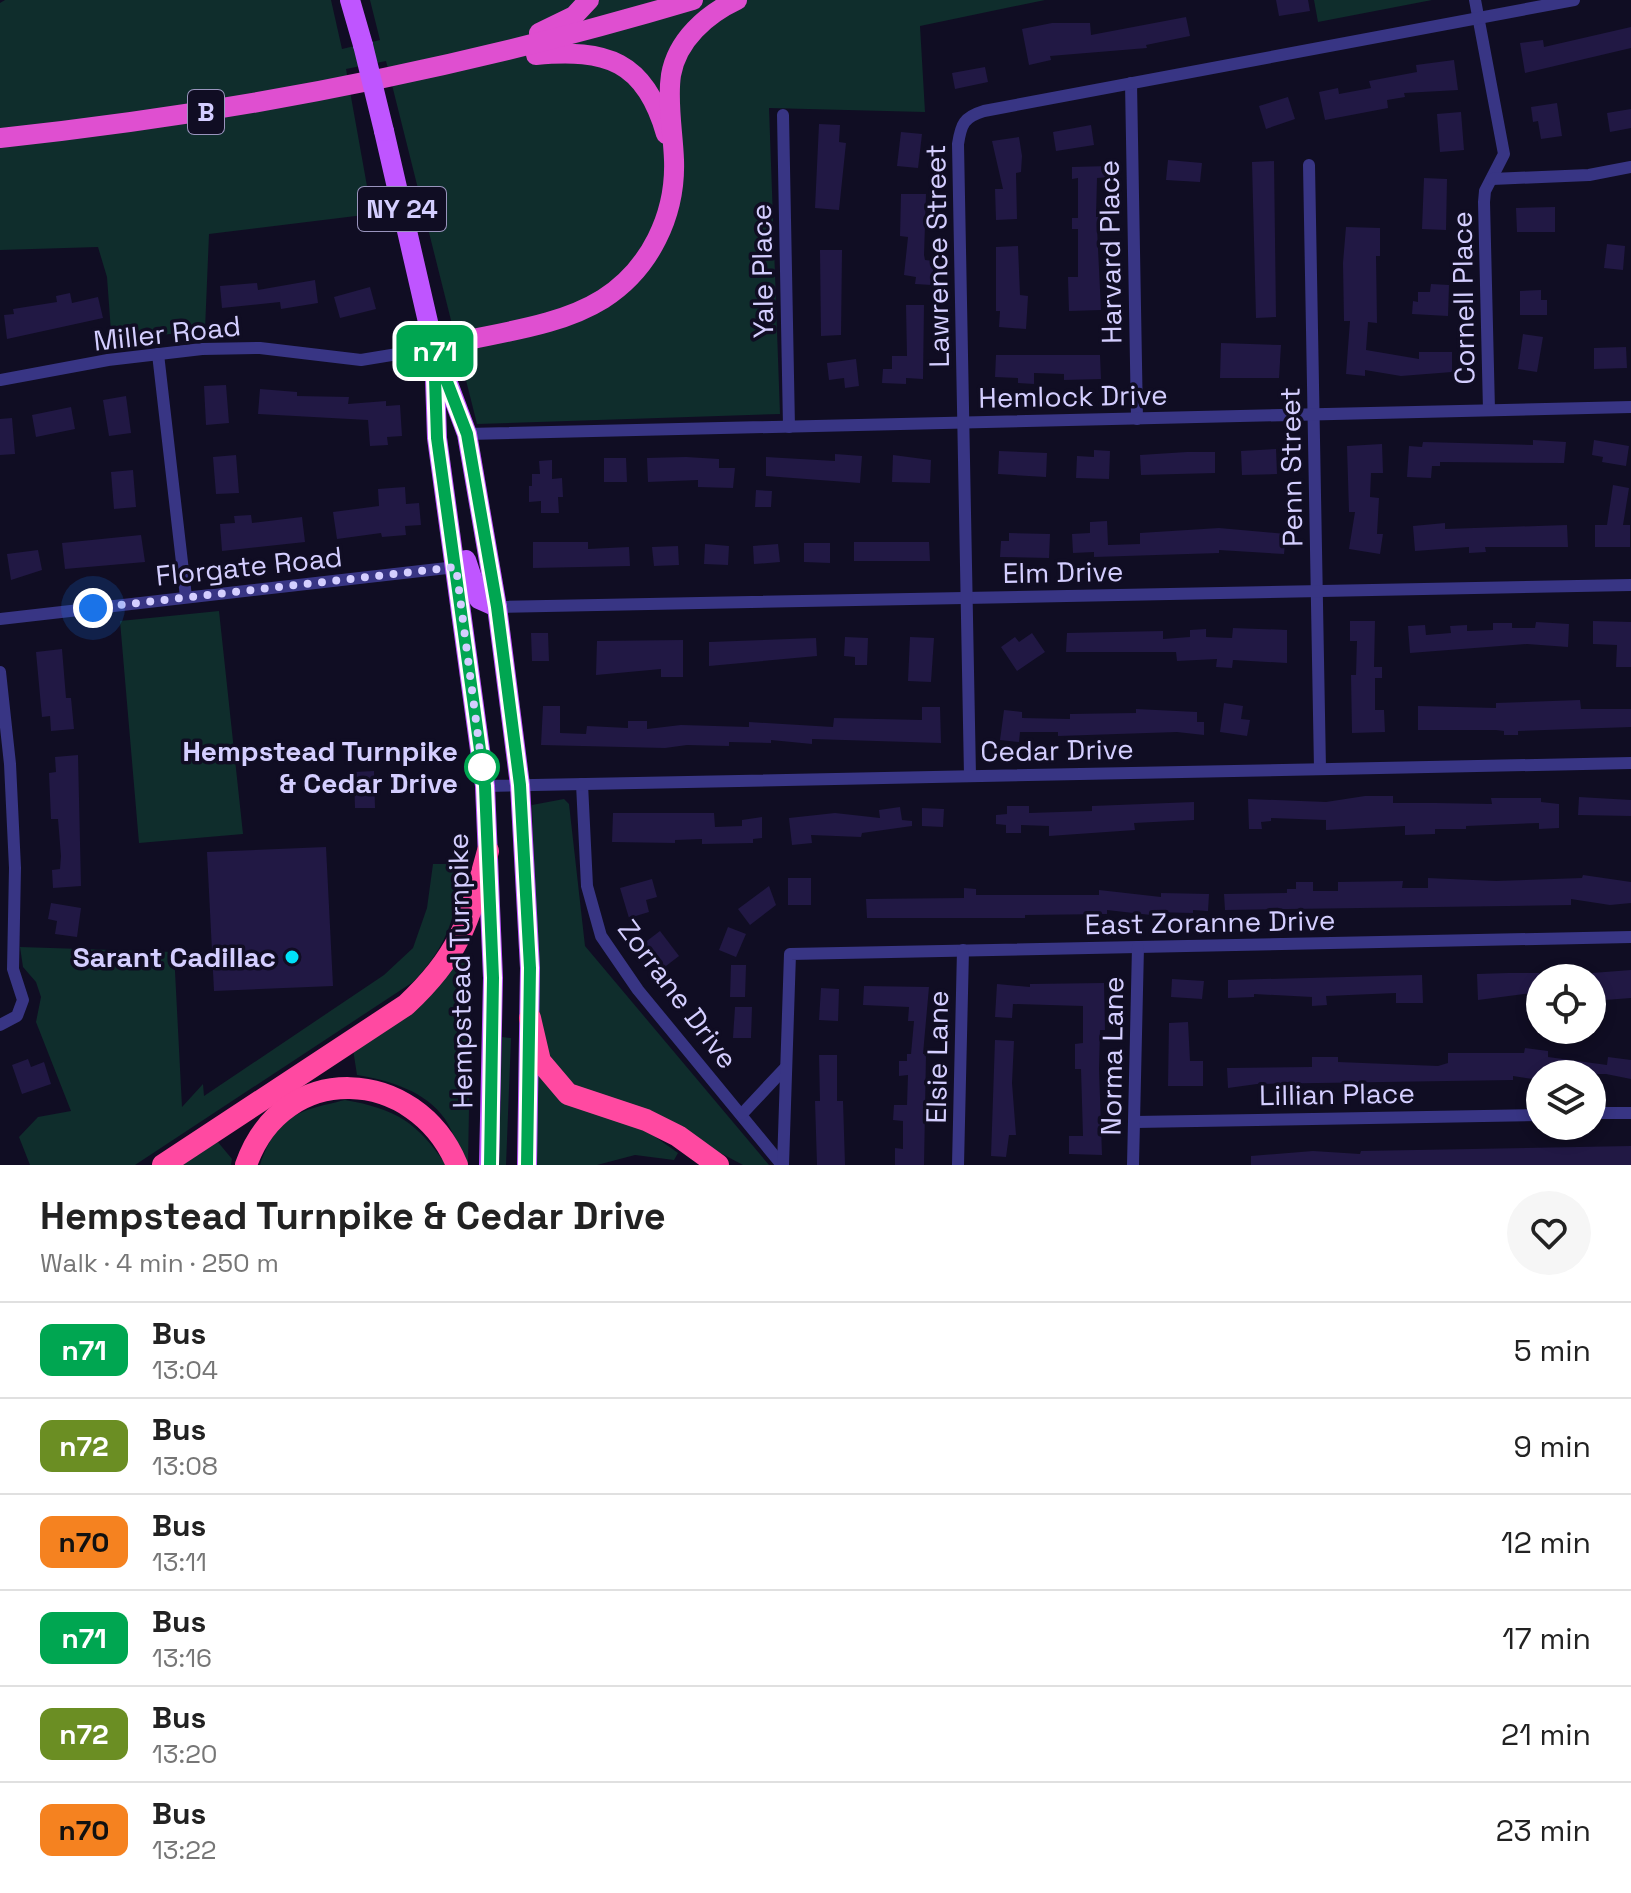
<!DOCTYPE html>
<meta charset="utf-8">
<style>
body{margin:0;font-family:"Space Grotesk",sans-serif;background:#f6f6f6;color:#222;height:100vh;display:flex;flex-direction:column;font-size:30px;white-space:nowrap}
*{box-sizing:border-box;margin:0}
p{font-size:26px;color:#767676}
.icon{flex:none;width:44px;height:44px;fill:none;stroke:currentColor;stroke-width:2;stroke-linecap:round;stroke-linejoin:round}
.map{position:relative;height:1165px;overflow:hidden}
.sheet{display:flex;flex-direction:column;background:#fff;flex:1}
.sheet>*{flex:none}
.badge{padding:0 16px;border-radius:12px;font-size:28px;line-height:52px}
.tools{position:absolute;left:1526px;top:964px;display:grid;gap:16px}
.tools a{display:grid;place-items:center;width:80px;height:80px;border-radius:50%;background:#fff;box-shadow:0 4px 12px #0003;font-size:40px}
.you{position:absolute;width:40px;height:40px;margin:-20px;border:6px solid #fff;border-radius:50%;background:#1a73e8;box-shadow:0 0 0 12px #1a73e833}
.map>.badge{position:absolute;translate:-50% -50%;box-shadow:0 0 0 4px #fff}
.round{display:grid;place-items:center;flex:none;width:84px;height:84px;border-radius:42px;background:#f6f6f6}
.overview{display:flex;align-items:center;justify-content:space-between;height:136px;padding:0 40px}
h1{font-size:38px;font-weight:600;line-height:60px}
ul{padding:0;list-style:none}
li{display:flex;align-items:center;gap:24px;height:96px;padding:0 40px;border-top:2px solid #e0e0e0}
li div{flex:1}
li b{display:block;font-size:30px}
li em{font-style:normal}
li .badge{min-width:88px;font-weight:700;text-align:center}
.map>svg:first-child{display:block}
.green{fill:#0f2d2c}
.building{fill:#211844}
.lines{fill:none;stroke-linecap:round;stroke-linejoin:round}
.minor{stroke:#383584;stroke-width:12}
.primary{stroke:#bf55ff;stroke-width:20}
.trunk{stroke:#df4fd0;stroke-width:20}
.motorway{stroke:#ff49a1;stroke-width:22}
.primary-bridge{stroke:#bf55ff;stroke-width:20}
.line-casing{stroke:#fff;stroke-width:18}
.line{stroke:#00a651;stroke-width:12}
.walk{stroke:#d4ceff;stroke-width:8;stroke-dasharray:0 14.4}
.stop-dot{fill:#fff;stroke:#00a651;stroke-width:4}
.poi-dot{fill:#00e1f9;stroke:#100d23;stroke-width:3}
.labels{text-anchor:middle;stroke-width:7;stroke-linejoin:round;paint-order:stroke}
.shield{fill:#100d23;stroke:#9994bd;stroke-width:2}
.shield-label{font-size:26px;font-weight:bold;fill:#d4ceff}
.street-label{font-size:28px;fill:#d4ceff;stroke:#100d23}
.stop-label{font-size:28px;font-weight:bold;fill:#d4ceff;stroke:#100d23;text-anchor:end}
.poi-label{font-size:28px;font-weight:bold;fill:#d4ceff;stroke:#100d23;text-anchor:end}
</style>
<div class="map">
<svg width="1631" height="1165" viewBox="0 0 1631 1165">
<rect width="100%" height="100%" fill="#100d23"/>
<g class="green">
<path d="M5,0H331L342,49L380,40L370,0H1045L920,26L925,112L769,108L780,414L477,424L386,61L346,69L372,214L209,234L205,330L118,340L111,332L107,277L98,247L0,250V3Z"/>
<path d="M1314,0H1432L1318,22Z"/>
<path d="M219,611L243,834L139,843L120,621Z"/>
<path d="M564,799L569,804L585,946L769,1165H743L653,1117L568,1087L539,1040L532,805Z"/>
<path d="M433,864H464C455,914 450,944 413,982L135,1165H30L19,1137L38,1117L71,1111L36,1022L41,997L36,982L23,967L20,947L174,952L182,1107L203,1084L204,1096L384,975L413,948L427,908Z"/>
<path d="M456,958L466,960L471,995L468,1165C460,1151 454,1133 445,1119C426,1091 388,1080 357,1075L353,1049Z"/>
<path d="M502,1037L511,1038L506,1165H499Z"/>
<path d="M537,1074L654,1136L678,1153L674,1160L635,1155L597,1165H536Z"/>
<path d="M345,1100C396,1109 417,1122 446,1165H260C278,1114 296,1112 345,1100Z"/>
<path d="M217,1141L232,1159L231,1165H180Z"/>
</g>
<g class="building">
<path d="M1276,0H1308L1310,11L1279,16Z"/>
<path d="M1186,17L1190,36L1146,45L1147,48L1050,56L1051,60L1029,65L1022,29L1052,23H1090L1091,35Z"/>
<path d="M1631,27V48L1525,73L1520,43L1543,40L1544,47Z"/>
<path d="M1454,60L1458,90L1404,93L1405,97L1387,100L1388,108L1325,120L1319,92L1338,88L1339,94L1371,88L1369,81L1417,72L1416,65Z"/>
<path d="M985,67L988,82L955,89L952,73Z"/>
<path d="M1288,97L1295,119L1266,129L1259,106Z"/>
<path d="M1557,103L1562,136L1541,139L1538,121L1533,122L1531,107Z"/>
<path d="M1631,109V128L1610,132L1607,113Z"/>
<path d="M1461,112L1464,150L1440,152L1437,114Z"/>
<path d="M819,124L840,125L839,142L846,143L839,210L815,208Z"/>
<path d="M1091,125L1094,145L1056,151L1053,132Z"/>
<path d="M901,132L922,134L918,168L897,166Z"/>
<path d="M1019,137L1022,156L1021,172L1016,173L1017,219L996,220L995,189H1003L992,141Z"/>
<path d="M1168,160L1202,163L1200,182L1166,180Z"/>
<path d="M1274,161L1276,317L1256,318L1252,162Z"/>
<path d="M1109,166V177L1097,178L1096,217H1111V228H1097L1101,310L1069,311L1068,277H1078V229H1072V218H1078V178L1072,179V167Z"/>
<path d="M1424,178L1447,179L1446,230L1422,229Z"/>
<path d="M901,194H926L924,255L925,260L934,261L932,285L915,284L916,277L904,275L908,237L900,236Z"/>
<path d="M1555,207V232H1517L1516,208Z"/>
<path d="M1346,227L1380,228V256H1376L1377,323L1368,322L1366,350L1419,359V352H1452V372L1401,376L1365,370V376L1346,374L1350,321H1344L1343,263Z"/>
<path d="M1607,244L1625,246L1623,270L1604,268Z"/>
<path d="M1018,246L1020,295L1028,296L1026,329L999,327L1000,311H996V247Z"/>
<path d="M820,250H842L841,335L821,336Z"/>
<path d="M315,280L318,303L281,309L280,302L222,308L220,286L257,283L258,290Z"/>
<path d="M1431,284L1449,285L1448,316L1412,314L1413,301L1418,302V292H1430Z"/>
<path d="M370,287L376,309L340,318L334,297Z"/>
<path d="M1541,290V300H1547V315H1520V291Z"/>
<path d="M70,293L72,303L98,297L103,318L7,339L4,315L14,314L13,309L57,302L56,296Z"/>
<path d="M906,305H924L923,379L906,378V384L882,383L883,369H892V356H907Z"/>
<path d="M1523,334L1543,337L1537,372L1518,369Z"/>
<path d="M1221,343L1281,345L1279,378H1220Z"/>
<path d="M1626,347L1627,368L1594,369V348Z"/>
<path d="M996,355H1100L1101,379L1064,380V374L1034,373V384L1018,383V378L995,377Z"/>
<path d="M856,359L859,386L845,388L844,378L829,380L827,363Z"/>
<path d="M226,385L229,423L206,425L204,386Z"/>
<path d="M260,389L297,392V396L349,397L348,404L386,401V406L400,405L402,436L387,437L388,445L370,446L368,420L258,414Z"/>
<path d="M126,396L131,433L109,436L103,400Z"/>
<path d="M71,407L75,429L36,437L32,415Z"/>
<path d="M12,418L15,454L0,455V419Z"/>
<path d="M1533,440L1566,442L1564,463L1440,462V466H1432L1431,478L1407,477L1409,446L1422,447L1423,442L1533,445Z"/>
<path d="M1594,440L1629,446L1626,466L1602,462L1603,457L1592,455Z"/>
<path d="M1382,444L1383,473H1371L1370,497L1379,498L1377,534H1383L1380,554L1349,549L1355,512H1349L1347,446Z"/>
<path d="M1276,449L1277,474L1242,475L1241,451Z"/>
<path d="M1094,450L1110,451L1109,479L1076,478L1077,456L1094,457Z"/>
<path d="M999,451L1047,453L1046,477L998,474Z"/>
<path d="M1187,452H1215V473L1141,475L1140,455Z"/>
<path d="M835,454L862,456L860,483L766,476V457L835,461Z"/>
<path d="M236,455L239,493L216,494L213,457Z"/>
<path d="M893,455L931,460L930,483L892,482Z"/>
<path d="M686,457L719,459V468H735L733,488L698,487V480L648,482L647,458Z"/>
<path d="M604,458H626L627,482H604Z"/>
<path d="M552,460V479L562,478L563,497H558L559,513H541V501L529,502V486H532V474H540L539,461Z"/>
<path d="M133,470L136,507L114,509L111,472Z"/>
<path d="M1613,485L1629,488L1623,525H1630V547H1595V525H1607Z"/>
<path d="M405,487L406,504L419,503L421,525L405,526L406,535L382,537L381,533L337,539L333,512L379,506L378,489Z"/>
<path d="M756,490L772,491L771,507H755Z"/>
<path d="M251,515L252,523L302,517L305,542L222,551L220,524L235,523L234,516Z"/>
<path d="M1107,521L1108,545L1140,544V533L1219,528L1286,534L1284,554L1219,550V553L1094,557V552L1073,553L1072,534L1090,533V522Z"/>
<path d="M1445,523V529L1567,525L1568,547H1485L1486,552L1469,553V547L1415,551L1413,526Z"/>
<path d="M1009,533L1050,534L1049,558L1000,557L1001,541H1009Z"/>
<path d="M141,535L145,562L65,569L62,543Z"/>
<path d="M533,542H588V549L629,547L630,566L533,568Z"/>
<path d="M854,542H929L930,561H854Z"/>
<path d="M804,543H830V563L804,562Z"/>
<path d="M705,544L729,546L728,565L704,564Z"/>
<path d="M778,544L780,562L754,564L753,546Z"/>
<path d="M678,546L679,565L654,566L652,547Z"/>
<path d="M38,550L42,570L11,580L7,554Z"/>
<path d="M1350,621H1375L1374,667H1382V678H1375V710H1384L1385,732L1352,733L1351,675H1356L1357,641H1350Z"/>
<path d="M1593,621L1631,622V667H1616L1617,645L1593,644Z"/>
<path d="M1536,622L1569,624L1568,647L1527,644L1410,653L1408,626L1425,625L1426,635L1451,633L1450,626L1467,625V631L1493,630V623H1512V628H1535Z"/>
<path d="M1233,628L1287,630V663L1233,660L1232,668L1216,667L1217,659L1177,661L1176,652H1066L1067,633L1163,631V639L1190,637V630L1206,629V637L1232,638Z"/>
<path d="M531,633H548L549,661H532Z"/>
<path d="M1032,633L1045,652L1017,671L1001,647L1015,637L1019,642Z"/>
<path d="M845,637L868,638L867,665H855V657L844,656Z"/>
<path d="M910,637L934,638L931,682L908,681Z"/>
<path d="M816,638L817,656L709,666V642Z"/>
<path d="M683,640V677H661V669L596,675L597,641Z"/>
<path d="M62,649L66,698H71L74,729L51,731L50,716L42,717L36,652Z"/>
<path d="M1580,700L1581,709H1631V727L1518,731V735H1504V731L1496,730H1418V706L1496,708V703Z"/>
<path d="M1224,703L1243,706L1241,719L1250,720L1247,736L1220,732Z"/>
<path d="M543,706H560V733L586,734L587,726L628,728V721H647V729L681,725L749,727V722L833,727L834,718L922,720V707H940L941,743L812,739V744L771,740V743L729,742V746L687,745L665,748L541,745Z"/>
<path d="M1136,709L1197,712V722H1204V735L1177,732L1058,736V732H1020L1019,742L1000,740L1004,710L1022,712V718L1070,719V714L1136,713Z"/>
<path d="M78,755L81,886L53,888L52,870L60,869L61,856L58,819H51L49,773L56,772L55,757Z"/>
<path d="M374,771L375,808H355L354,772Z"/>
<path d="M1365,796H1393V803H1435L1492,804L1491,798H1541V802L1559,804V828L1539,829V823L1466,826V829H1435V834L1405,835V826L1326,830V820L1271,818V821L1261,822L1262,829H1249L1248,799L1326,802Z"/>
<path d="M1579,797L1631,800V816L1578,815Z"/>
<path d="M1194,802V820L1134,823L1135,830L1049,836V826L1021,825V833H1006V825L996,824V815L1007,814V806H1029V813L1092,811V806Z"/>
<path d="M900,807L902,820L912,821V826L862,833L861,837L811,835L812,843L792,845L789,818L835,813L880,818L879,810Z"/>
<path d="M922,808L944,809L943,827L922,826Z"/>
<path d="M613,813H714L715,827L742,826V820L762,817V838L753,839V843L702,844V839L675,840V843L612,842Z"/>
<path d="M326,847L333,986L214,991L207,852Z"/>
<path d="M1583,875L1631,882V903L1610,905L1571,899V905L1225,910L1224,894L1287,893V889H1296V882H1313V891H1338V882L1403,881L1402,888H1428V878L1496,881L1582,878Z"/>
<rect x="788" y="878" width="23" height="27"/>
<path d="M652,879L657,897L646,900L649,912L629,918L620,888Z"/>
<path d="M769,886L776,905L750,925L738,909Z"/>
<path d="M964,888L976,889V895H1099V890L1161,897V893L1209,894L1208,911L1193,910V913L1151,912V915L1107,910V914L1025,915V918H867L866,899L964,898Z"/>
<path d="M51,903L81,908L77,937L55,934L57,921L48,919Z"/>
<path d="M728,927L746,934L736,957L719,950Z"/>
<path d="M660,931L679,956L662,969L643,944Z"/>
<path d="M731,965H746L745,997H730Z"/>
<path d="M1631,970V998L1592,1001V973Z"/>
<path d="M1508,973H1540V992L1478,1000L1477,974Z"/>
<path d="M1422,975L1423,1003H1396V993L1326,996L1327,1005L1312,1006V997L1254,994V997L1228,998V980Z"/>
<path d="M1172,979L1204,981L1202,999L1171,997Z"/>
<path d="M1104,983L1105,1030H1100L1099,1069L1102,1155L1069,1154V1136H1083L1081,1069H1075V1044L1083,1043V1006L1013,1004L1012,1018L995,1017L997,984L1030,987V984Z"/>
<path d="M864,986L929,987L923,1054H926L924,1165H895V1148L903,1149V1121L893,1120L894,1105H907L908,1075L899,1076V1061H907V1054H911L914,1021H908L909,1007L863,1005Z"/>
<path d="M821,988L839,989L838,1021L819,1020Z"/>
<path d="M735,1007H752L751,1038H733Z"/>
<path d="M1188,1022L1190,1061H1203V1086H1168L1169,1023Z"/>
<path d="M995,1040L1014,1041L1012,1083L1016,1135H1009L1006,1157L991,1156Z"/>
<path d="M1525,1048L1548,1051V1057L1607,1065L1608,1057L1631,1060V1079L1606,1074H1540V1080L1513,1076V1080L1257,1084L1228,1088L1227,1068L1312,1067V1057H1338V1062L1438,1066L1448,1063V1053H1524Z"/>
<path d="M819,1055H837V1101H843L845,1165H817L815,1101H820Z"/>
<path d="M28,1059L31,1067L44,1062L51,1084L22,1094L12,1065Z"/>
<path d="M1631,1146V1165H1251V1156L1313,1151L1360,1154L1361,1151Z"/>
</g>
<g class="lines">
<g class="minor">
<path d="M1475,0L1504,154L1485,191L1484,202L1489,410"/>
<path d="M1131,83L1137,419"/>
<path d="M783,115L789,427"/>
<path d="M1309,165L1320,769"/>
<path d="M1492,179L1589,175L1631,167"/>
<path d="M158,354L186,597"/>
<path d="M0,380L108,360L202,349L260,348L361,360L434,348"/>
<path d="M467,434L1631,407"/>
<path d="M497,607L1631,585"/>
<path d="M0,619L456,567"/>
<path d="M0,672L10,764L15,868L13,969L23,1000L17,1016L0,1025"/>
<path d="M970,776L958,144C961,124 964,117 984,111L1574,0"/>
<path d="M582,784L587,886L601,936L638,990L782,1165"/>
<path d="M485,786L1631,763"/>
<path d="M1592,1113H1631"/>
<path d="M742,1114L786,1067"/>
<path d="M1135,1122L1540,1115"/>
<path d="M783,1165L790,954L1631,937"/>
<path d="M958,1165L963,950"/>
<path d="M1133,1165L1138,947"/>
</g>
<g class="primary">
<path d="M350,0L363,45"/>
<path d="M384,131L434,348L437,438L485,786L493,978L489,1165"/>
<path d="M440,362L467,434L497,607L520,785L530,968L527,1165"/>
<path d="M466,560L479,599L497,607"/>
</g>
<g class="trunk">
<path d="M539,33L574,16L589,0"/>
<path d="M536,55C606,49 645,60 666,134"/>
<path d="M0,138C236,113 465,68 693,0"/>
<path d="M434,348C488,333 555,329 603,299C650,269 676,215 674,160C673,132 667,102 671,75C677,40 707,14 737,0"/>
</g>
<g class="motorway">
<path d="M530,1018L540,1061L568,1094L646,1120L678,1136L718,1165"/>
<path d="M163,1165L406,1005C461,954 469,920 488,851"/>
<path d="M246,1165C283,1059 416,1066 457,1165"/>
</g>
<path class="primary-bridge" d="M363,45L384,131"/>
</g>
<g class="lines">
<g class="line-casing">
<path id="line" d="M490,1165L493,978L485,786L437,438L434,348L467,434L497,607L520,785L530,968L527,1165"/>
</g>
<use href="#line" class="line"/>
<path class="walk" d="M93,608L456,567L482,767"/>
</g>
<circle class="stop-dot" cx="482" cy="767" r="16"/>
<circle class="poi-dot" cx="292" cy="957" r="8"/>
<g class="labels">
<g class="shield">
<rect x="188" y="90" width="36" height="44" rx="6"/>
<rect x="358" y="187" width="88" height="44" rx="6"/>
</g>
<g class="shield-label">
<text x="206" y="121">B</text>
<text x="402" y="218">NY 24</text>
</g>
<g class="street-label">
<text transform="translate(1110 252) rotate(-91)" y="10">Harvard Place</text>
<text transform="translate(937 256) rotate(-91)" y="10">Lawrence Street</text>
<text transform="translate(762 271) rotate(-91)" y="10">Yale Place</text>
<text transform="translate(1463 298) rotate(-91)" y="10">Cornell Place</text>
<text transform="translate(167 333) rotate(-6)" y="10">Miller Road</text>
<text transform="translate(1073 396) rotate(-1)" y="10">Hemlock Drive</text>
<text transform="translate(1291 467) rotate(-91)" y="10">Penn Street</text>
<text transform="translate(249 566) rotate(-6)" y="10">Florgate Road</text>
<text transform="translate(1063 572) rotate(-1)" y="10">Elm Drive</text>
<text transform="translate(1057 750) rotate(-1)" y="10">Cedar Drive</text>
<text transform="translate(1210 922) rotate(-1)" y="10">East Zoranne Drive</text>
<text transform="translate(460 971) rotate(-91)" y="10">Hempstead Turnpike</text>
<text transform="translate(678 994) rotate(53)" y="10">Zorrane Drive</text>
<text transform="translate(1112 1056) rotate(-89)" y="10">Norma Lane</text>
<text transform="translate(937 1057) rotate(-89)" y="10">Elsie Lane</text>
<text transform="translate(1337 1094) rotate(-1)" y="10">Lillian Place</text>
</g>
<g class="stop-label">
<text x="458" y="761">Hempstead Turnpike<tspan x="458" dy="32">&amp; Cedar Drive</tspan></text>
</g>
<g class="poi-label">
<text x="276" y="967">Sarant Cadillac</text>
</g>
</g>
</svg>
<div class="tools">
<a><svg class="icon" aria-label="locate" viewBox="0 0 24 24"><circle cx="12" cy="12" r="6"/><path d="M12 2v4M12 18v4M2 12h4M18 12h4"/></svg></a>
<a><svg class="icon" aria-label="layers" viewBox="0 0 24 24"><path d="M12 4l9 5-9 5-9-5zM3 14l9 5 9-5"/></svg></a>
</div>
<div class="you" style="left:93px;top:608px"></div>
<b class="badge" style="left:435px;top:351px;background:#00a651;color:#fff">n71</b>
</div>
<section class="sheet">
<div class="overview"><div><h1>Hempstead Turnpike &amp; Cedar Drive</h1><p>Walk · 4 min · 250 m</p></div><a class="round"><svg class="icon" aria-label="heart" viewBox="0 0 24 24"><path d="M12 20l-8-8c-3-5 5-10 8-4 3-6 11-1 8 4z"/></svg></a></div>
<ul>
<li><span class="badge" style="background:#00a651;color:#fff">n71</span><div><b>Bus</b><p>13:04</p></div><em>5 min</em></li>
<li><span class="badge" style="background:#6b8e23;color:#fff">n72</span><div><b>Bus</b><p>13:08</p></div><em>9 min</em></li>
<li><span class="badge" style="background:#f58220;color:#111">n70</span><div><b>Bus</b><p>13:11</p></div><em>12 min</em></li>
<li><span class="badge" style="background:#00a651;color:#fff">n71</span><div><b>Bus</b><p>13:16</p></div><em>17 min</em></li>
<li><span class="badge" style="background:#6b8e23;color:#fff">n72</span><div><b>Bus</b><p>13:20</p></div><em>21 min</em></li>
<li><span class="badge" style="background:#f58220;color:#111">n70</span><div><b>Bus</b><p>13:22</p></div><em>23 min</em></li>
</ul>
</section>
